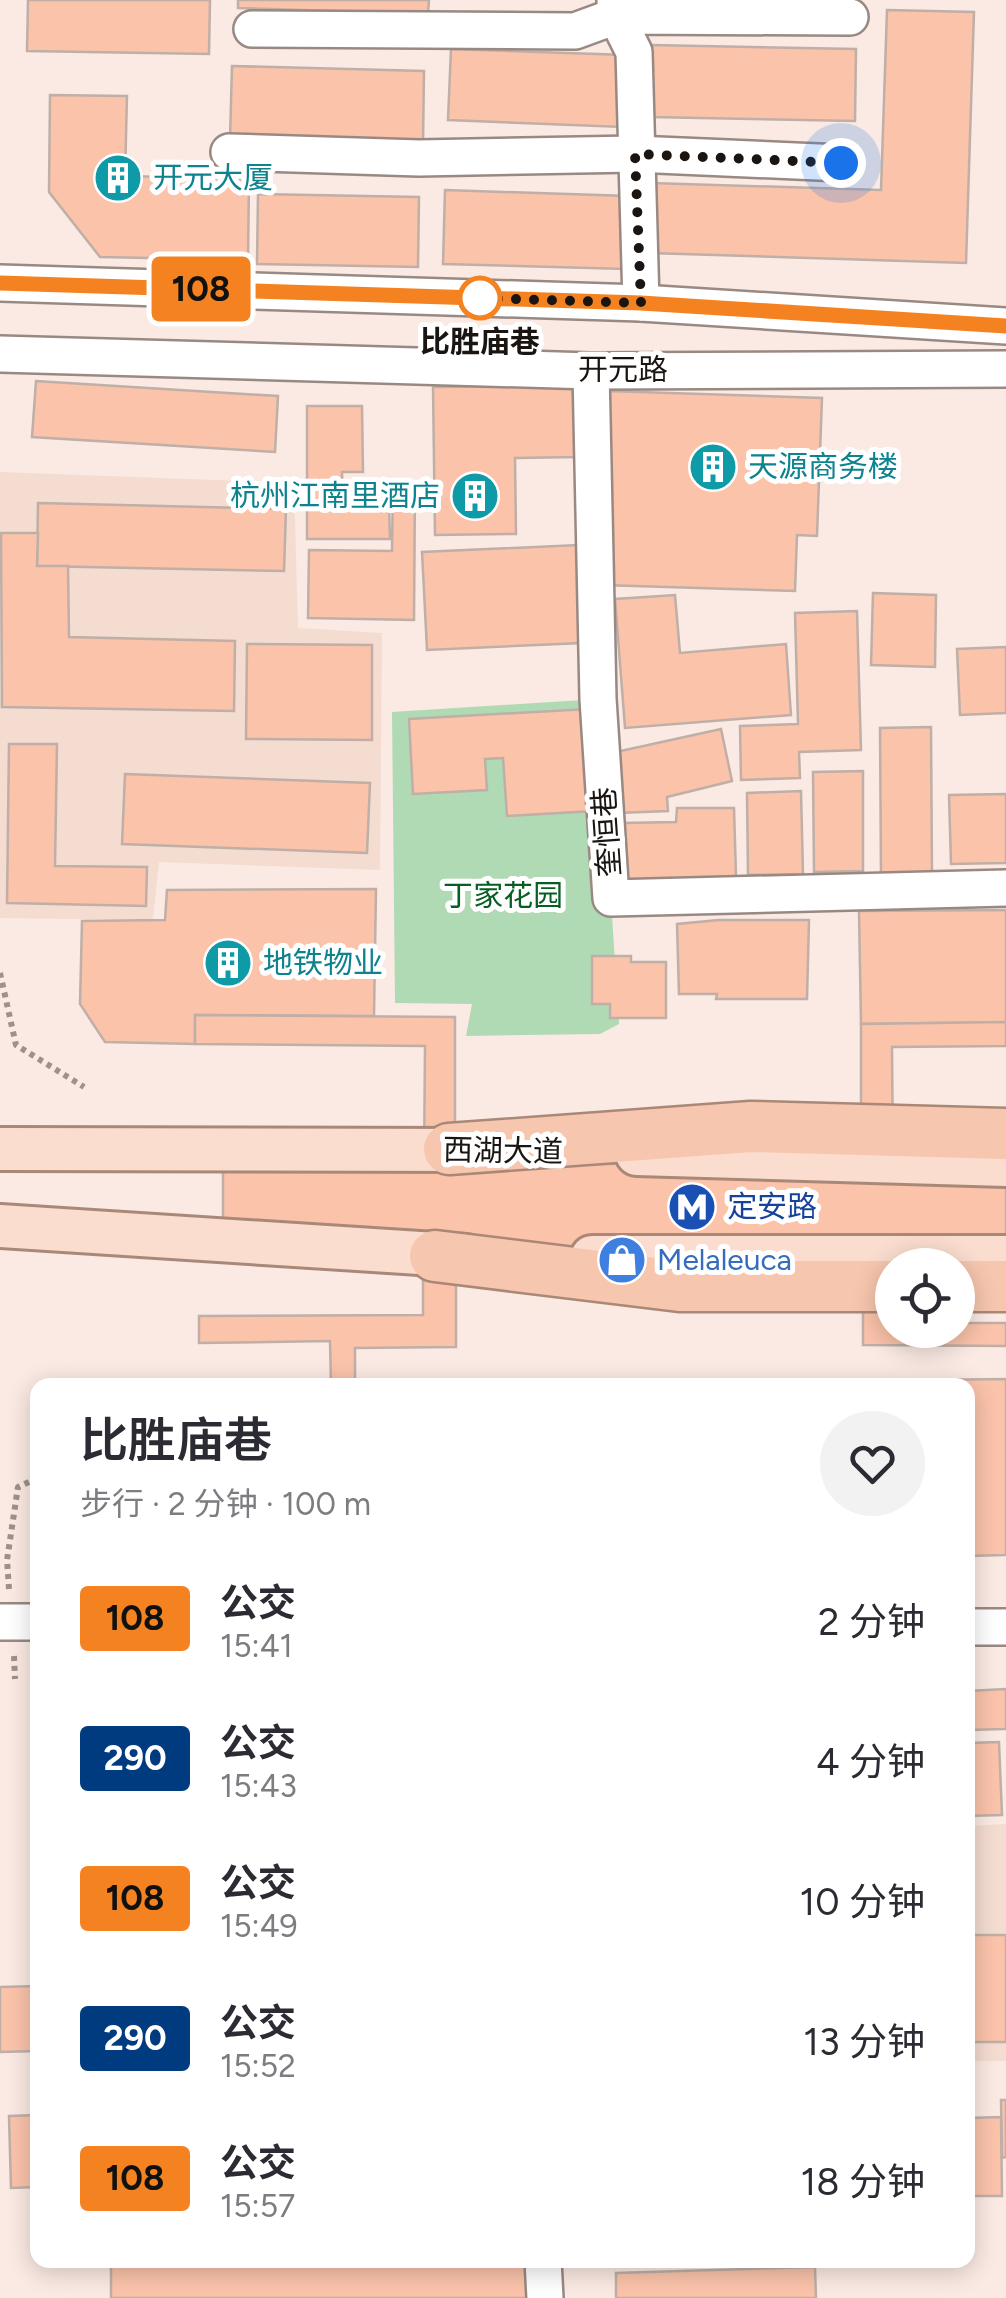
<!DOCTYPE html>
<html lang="zh">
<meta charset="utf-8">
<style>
body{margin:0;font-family:Figtree,"Noto Sans SC",sans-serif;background:#f2f2f3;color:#2b2b33;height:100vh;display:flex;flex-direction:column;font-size:38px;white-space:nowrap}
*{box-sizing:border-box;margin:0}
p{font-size:32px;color:#7c7c81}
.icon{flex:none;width:55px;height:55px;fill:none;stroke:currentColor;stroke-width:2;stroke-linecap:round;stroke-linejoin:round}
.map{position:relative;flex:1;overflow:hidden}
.panel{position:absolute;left:30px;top:1378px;width:945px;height:890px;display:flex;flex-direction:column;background:#fff;border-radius:20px;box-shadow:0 5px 25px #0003}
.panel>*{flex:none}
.badge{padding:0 20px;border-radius:8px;font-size:35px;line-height:65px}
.fabs{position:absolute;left:875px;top:1248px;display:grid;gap:20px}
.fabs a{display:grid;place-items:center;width:100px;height:100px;border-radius:50%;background:#fff;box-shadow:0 5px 25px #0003;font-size:50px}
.you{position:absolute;width:50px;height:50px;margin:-25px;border:8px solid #fff;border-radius:50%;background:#1a73e8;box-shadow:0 0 0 15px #1a73e833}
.map>.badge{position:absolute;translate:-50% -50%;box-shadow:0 0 0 5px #fff}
.round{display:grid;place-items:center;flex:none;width:105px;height:105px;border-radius:52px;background:#f2f2f3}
.overview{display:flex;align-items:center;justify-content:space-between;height:170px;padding:0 50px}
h1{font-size:48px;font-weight:600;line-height:75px}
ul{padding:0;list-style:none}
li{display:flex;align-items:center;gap:30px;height:140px;padding:0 50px}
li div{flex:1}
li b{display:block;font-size:38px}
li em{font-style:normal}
li .badge{min-width:110px;font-weight:700;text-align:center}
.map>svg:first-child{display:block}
.built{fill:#f4dcd1}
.green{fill:#b0dab4}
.building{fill:#fbc3aa;stroke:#bfafa7;stroke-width:2.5}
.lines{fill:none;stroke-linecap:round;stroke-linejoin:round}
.minor-casing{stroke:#998983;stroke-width:40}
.major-casing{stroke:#a87;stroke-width:48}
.highway-casing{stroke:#a87;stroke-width:55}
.path{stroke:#9e918c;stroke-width:6;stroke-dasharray:5 5;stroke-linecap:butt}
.minor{stroke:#fff;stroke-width:35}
.major{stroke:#faddce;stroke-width:42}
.highway{stroke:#f7c6ae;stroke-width:50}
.line-casing{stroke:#fff;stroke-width:22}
.line{stroke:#f58220;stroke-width:15}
.walk{stroke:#1b1512;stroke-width:10;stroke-dasharray:0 18}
.stop-dot{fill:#fff;stroke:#f58220;stroke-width:5}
.labels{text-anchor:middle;stroke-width:10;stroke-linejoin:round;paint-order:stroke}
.culture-label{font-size:30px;fill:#0d838f;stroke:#fff;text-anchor:start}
.stop-label{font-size:30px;font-weight:bold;fill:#1b1512;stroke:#fff}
.street-label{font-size:30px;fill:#1b1512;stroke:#fff}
.park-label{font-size:30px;fill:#065e22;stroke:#fff}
.transit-label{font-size:30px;fill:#164399;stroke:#fff;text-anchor:start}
.shop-label{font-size:30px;fill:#366cbe;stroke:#fff;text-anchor:start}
</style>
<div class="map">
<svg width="1006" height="2298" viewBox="0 0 1006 2298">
<rect width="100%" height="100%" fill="#fbeae3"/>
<g class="built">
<path d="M0,472L294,483L298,628L382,633L380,870L159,862L153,920L0,918Z"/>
<path d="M1006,1824V2061H968V1826Z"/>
</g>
<path class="green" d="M598,699L619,1024L600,1034L466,1036L472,1004L395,1003L392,712Z"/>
<g class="building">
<path d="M28,0H210L209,54L27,51Z"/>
<path d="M238,0H429L428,14L238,8Z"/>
<path d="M887,10L974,12L966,263L650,253L652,183L881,190Z"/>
<path d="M651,45L856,49L855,121L650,117Z"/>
<path d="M451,49L626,55L623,127L448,120Z"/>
<path d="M232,66L424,71L423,145L230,139Z"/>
<path d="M50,95L127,96L125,176L249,179L248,260L100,257L49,192Z"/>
<path d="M445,190L628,196L626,269L443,264Z"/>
<path d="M258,194L419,197L418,267L257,264Z"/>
<path d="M36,381L278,396L275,452L32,437Z"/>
<path d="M577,385L578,457L515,458L516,534L435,535L433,387Z"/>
<path d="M608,391L822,398L817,536L797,535L795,591L602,585Z"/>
<path d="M307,406H362L363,472H342L343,505H389L390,539H307Z"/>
<path d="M393,483H415L414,620L308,618L309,550L392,551Z"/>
<path d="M38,503L286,509L284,571L37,566Z"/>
<path d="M1,533H38L37,566H68L69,637L235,641L234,711L2,707Z"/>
<path d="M578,545L582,643L427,650L422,552Z"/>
<path d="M873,593L936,595L935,667L871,665Z"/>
<path d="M675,595L680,653L786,644L791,715L625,728L615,599Z"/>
<path d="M857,611L861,750L799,752L800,778L741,780L740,726L798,724L795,613Z"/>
<path d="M247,644L372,645V740L246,739Z"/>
<path d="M1006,647V713L960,715L957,649Z"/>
<path d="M588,709L593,811L507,816L503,758L485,759L487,790L413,794L409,719Z"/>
<path d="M931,727L932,876L881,877L880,728Z"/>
<path d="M721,729L732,781L667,797L668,811L618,813L616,752Z"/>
<path d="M9,744H57L55,866L147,867L146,906L7,903Z"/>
<path d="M863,771V871L814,872L813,772Z"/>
<path d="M125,774L370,783L367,853L122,844Z"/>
<path d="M801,791L803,874L748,875L747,793Z"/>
<path d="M1006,794V863L951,864L949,795Z"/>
<path d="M677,808H734L736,876L627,882L622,823L676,822Z"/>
<path d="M376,889L374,1016L195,1015V1044L105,1042L80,1004L82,921L165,920L167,890Z"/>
<path d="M1006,910V1022L861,1024L859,911Z"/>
<path d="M719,920H809L807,999H716L717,994H679L677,924Z"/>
<path d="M592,956H631V962H666V1018H610V1004H592Z"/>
<path d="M195,1015L455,1017V1164H861V1024L1006,1022V1046L892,1047L893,1164H1006V1251H889V1322H892V1330H958V1323H1006V1346L863,1345V1250L456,1249V1347L355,1348V1385H331L330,1341L199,1343V1316L423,1315V1250H223V1165L424,1164L425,1046L195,1044Z"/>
<path d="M1006,1379V1555L968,1556V1385H535Z"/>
<path d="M1006,1689V1729L968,1730V1691Z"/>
<path d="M999,1742L1002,1815L968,1816V1743Z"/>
<rect x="968" y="1935" width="38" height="107"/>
<path d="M38,1986V2051L0,2052V1987Z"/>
<path d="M1001,2100H1006V2157L1002,2158Z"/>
<path d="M38,2115V2187L11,2188L9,2116Z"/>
<path d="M1001,2117L1002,2196H968V2118Z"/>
<path d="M194,2260H528L529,2298H111V2264L194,2263Z"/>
<path d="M815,2267L816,2298H616V2273Z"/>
</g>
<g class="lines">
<g class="minor-casing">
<g id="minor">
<path d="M615,0L616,16L634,52L641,303"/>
<path d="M252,29L575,31L616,16L850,17"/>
<path d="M229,152L419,158L635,154L841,163"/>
<path d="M0,283L641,303L1006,326"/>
<path d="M0,354L591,371L1006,369"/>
<path d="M591,371L598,699L611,898L1006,888"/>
<path d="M0,1622H38"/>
<path d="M968,1627H1006"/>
<path d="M543,2260L545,2298"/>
</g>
</g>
<g class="major-casing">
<g id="major">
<path d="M0,1149L481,1150"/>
<path d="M637,1154L1006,1165"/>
<path d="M0,1226L466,1256"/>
<path d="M592,1257H1006"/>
</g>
</g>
<g class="highway-casing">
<g id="highway">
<path d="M449,1149L751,1127L1006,1134"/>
<path d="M435,1256L680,1286H892"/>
<path d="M958,1286H1006"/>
</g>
</g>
<g class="path">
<path d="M0,973L16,1045L84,1087"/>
<path d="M9,1589L7,1560L18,1487L38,1478"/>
<path d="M14,1656L15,1679"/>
</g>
<use href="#minor" class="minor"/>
<use href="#major" class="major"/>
<use href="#highway" class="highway"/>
</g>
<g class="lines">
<g class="line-casing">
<path id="line" d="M0,283L641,303L1006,326"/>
</g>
<use href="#line" class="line"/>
<path class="walk" d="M480,298L641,303L635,154L841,163"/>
</g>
<defs>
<g id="building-disc" transform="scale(2.5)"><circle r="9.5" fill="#0f9aa8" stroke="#fff"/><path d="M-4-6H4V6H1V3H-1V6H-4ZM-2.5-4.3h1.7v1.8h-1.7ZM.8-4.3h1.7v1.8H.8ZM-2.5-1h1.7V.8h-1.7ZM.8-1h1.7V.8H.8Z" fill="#fff"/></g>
<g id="metro-disc" transform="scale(2.5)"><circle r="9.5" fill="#1a4fb4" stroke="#fff"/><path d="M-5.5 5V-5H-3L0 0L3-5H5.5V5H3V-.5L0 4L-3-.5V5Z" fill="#fff"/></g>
<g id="shop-disc" transform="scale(2.5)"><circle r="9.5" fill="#3f7fe0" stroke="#fff"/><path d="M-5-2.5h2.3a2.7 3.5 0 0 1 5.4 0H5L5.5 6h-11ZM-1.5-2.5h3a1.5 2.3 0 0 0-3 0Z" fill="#fff"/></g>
</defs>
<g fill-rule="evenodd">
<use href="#building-disc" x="118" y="178"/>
<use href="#building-disc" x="713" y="467"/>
<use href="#building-disc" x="475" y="496"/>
<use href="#building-disc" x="228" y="963"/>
<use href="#metro-disc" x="692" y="1207"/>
<use href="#shop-disc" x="622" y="1260"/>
</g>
<circle class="stop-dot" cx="480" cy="298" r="20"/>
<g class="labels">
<g class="culture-label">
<text x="153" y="188">开元大厦</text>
<text x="748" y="477">天源商务楼</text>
<text x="440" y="506" text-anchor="end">杭州江南里酒店</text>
<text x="263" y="973">地铁物业</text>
</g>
<g class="stop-label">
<text x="480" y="352">比胜庙巷</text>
</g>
<g class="street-label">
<text x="623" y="380">开元路</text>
<text transform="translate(607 832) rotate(-94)" y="10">奎恒巷</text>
<text transform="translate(503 1151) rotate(1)" y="10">西湖大道</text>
</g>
<g class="park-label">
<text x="503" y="906">丁家花园</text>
</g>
<g class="transit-label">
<text x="727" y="1217">定安路</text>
</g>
<g class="shop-label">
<text x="657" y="1270">Melaleuca</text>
</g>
</g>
</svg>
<div class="fabs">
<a><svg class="icon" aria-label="locate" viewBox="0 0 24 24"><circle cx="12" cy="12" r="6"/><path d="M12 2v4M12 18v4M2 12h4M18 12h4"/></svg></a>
</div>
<div class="you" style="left:841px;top:163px"></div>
<b class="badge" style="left:201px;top:289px;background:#f58220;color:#111">108</b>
<section class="panel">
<div class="overview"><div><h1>比胜庙巷</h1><p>步行 · 2 分钟 · 100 m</p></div><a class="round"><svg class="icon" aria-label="heart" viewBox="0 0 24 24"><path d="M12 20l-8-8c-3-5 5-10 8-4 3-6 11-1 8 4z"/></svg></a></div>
<ul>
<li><span class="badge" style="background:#f58220;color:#111">108</span><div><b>公交</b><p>15:41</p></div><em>2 分钟</em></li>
<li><span class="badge" style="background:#003b80;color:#fff">290</span><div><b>公交</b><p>15:43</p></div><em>4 分钟</em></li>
<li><span class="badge" style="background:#f58220;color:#111">108</span><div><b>公交</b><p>15:49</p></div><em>10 分钟</em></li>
<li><span class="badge" style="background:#003b80;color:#fff">290</span><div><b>公交</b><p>15:52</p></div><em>13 分钟</em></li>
<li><span class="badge" style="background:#f58220;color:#111">108</span><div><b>公交</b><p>15:57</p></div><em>18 分钟</em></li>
</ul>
</section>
</div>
